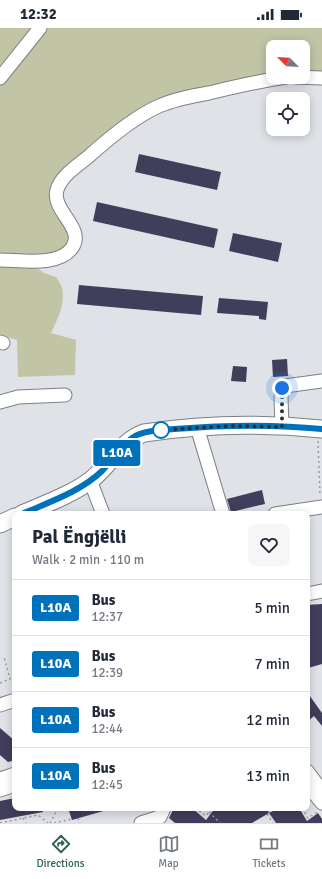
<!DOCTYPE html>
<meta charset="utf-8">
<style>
body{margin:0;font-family:Signika,sans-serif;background:#f6f6f7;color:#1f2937;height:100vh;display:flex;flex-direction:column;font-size:15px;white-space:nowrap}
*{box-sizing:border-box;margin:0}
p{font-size:13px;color:#747a83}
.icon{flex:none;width:22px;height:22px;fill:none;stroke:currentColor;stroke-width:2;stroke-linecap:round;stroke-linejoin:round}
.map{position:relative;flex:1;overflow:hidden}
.details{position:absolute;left:12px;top:483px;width:298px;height:300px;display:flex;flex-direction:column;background:#fff;border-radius:8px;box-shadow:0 2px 10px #0003}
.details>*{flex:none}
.badge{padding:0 8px;border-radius:3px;font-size:14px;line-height:26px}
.needle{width:26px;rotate:294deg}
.buttons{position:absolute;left:266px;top:12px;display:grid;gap:8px}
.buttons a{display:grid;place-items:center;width:44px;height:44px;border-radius:8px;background:#fff;box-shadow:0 2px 10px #0003;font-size:20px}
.you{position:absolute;width:20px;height:20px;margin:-10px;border:3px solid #fff;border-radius:50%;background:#1a73e8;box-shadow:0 0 0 6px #1a73e833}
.map>.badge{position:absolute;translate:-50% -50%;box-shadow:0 0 0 2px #fff}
.round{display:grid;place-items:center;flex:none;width:42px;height:42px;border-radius:8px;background:#f6f6f7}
.headline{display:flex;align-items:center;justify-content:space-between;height:68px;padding:0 20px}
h1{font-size:19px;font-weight:800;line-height:30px}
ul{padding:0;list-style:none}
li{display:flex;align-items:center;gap:12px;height:56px;padding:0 20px;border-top:1px solid #e0e1e3}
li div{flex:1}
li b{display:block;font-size:15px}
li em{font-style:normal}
li .badge{min-width:44px;font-weight:700;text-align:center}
.status{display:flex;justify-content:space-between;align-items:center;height:28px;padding:0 20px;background:#fff;direction:ltr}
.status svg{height:11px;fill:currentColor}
.tabs{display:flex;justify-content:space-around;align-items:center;height:56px;border-top:1px solid #e0e1e3;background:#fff;font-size:11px;color:#747a83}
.tabs a{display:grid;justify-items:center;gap:2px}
.tabs .selected{color:#2d634a}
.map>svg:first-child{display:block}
.green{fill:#c1c5a5}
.building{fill:#413e5c}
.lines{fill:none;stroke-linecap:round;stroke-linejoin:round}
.minor-casing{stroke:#7d7f84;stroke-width:15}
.major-casing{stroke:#7d7f84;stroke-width:19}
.path{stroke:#999c9f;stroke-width:1.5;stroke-dasharray:2 3;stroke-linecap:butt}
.minor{stroke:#fff;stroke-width:13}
.major{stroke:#fff;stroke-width:17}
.line-casing{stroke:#fff;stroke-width:9}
.line{stroke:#0072bc;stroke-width:6}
.walk{stroke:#2e2f31;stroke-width:4;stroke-dasharray:0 7.2}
.stop-dot{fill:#fff;stroke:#0072bc;stroke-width:2}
</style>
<div class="status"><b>12:32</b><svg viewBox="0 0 49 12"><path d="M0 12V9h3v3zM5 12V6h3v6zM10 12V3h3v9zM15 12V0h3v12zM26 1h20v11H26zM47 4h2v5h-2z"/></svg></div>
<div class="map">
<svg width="322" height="795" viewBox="0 0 322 795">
<rect width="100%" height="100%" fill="#dfe2e7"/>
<path class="green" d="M0,0H322V50L303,49V19H273V49L160,77L60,156L72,219L33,237L44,245L56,249C58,252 61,256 62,260C66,275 57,292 51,305L76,312L75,347L18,349L17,312L0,307Z"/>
<g class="building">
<path d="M139,126L221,144L217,162L135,144Z"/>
<path d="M97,174L218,201L214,220L93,193Z"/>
<path d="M233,205L282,215L278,234L229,223Z"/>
<path d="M79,257L203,268L201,287L77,276Z"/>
<path d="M219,270L268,274L266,292L259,291V288L217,285Z"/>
<path d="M287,331L288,348L273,349L272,332Z"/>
<path d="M233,338L247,339L246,354L231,353Z"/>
<path d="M262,462L265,476L231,484L227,471Z"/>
<path d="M322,576V636L308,640L307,577Z"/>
<path d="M307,664L322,685V698L314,688L307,694Z"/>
<path d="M0,700L15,713V732L8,734L0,727Z"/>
<path d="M15,770V780H42L43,784L0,792V773Z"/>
<path d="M68,780H106L107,782L72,792Z"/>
<path d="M174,780H192L206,792L215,780H267L269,785L252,795H175L169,790Z"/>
<path d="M279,780H299L307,793L318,785L322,791V795H276L269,785Z"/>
</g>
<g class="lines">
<g class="minor-casing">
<g id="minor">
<path d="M296,49L322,50"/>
<path d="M0,50L40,0"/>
<path d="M0,232C21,232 58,239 72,220C86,200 51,183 57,162C61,148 77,138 88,129C108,111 134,89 159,78C175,71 192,68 209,65C234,59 260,53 286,49"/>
<path d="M0,314L3,315"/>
<path d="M0,374L18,369L65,367"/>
<path d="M197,399L223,486"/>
<path d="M282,399L281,370L282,361L285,358L322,353"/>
<path d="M90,452L103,486"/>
<path d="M275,486L322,479"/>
<path d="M307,566L322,563"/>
<path d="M0,677L15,672"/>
<path d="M307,743L322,763"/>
<path d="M0,751L15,746"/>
<path d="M308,758L322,775"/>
<path d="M0,762L15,757"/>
<path d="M141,795L160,789L164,780"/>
</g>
</g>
<g class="major-casing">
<g id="major">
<path d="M22,486C45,476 71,467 91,452C110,437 121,413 144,405C202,396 263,395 322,401"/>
<path d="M0,496L15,489"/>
</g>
</g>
<g class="path">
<path d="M318,413L320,467"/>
<path d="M0,655L10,651L4,629"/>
<path d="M195,780L206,788L212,780"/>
<path d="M302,780L308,790L317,784"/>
<path d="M209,784L220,795"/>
<path d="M268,784L276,780"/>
<path d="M267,786L273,795"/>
<path d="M23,790L26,795"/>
<path d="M78,790L80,795"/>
<path d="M0,795L38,787L48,795"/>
<path d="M50,795L58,780"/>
<path d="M54,795L72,791"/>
</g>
<use href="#minor" class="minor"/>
<use href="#major" class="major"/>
</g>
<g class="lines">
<g class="line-casing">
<path id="line" d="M22,486C49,474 80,464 102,443C113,432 121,416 135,408C146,402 162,402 174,401C223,397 273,396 322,401"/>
</g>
<use href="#line" class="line"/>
<path class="walk" d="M161,402L228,398L282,399V360"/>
</g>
<circle class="stop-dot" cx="161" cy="402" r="8"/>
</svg>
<div class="buttons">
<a><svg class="needle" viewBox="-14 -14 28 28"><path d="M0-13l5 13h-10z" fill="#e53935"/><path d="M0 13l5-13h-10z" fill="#747a83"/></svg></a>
<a><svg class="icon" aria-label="locate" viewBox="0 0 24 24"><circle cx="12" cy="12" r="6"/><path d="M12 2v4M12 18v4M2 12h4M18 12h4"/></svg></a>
</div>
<div class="you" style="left:282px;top:360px"></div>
<b class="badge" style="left:117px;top:425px;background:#0072bc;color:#fff">L10A</b>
<section class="details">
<div class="headline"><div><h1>Pal Ëngjëlli</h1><p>Walk · 2 min · 110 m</p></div><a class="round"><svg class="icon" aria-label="heart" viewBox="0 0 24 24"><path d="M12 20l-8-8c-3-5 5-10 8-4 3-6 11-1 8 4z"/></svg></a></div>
<ul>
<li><span class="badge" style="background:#0072bc;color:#fff">L10A</span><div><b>Bus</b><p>12:37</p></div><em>5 min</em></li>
<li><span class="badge" style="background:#0072bc;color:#fff">L10A</span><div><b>Bus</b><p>12:39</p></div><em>7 min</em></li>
<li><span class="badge" style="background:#0072bc;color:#fff">L10A</span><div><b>Bus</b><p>12:44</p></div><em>12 min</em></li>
<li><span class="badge" style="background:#0072bc;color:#fff">L10A</span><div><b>Bus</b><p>12:45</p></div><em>13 min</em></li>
</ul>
</section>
</div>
<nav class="tabs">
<a class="selected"><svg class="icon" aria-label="directions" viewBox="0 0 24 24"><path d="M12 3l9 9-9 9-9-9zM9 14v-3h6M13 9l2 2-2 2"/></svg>Directions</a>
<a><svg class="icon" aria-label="map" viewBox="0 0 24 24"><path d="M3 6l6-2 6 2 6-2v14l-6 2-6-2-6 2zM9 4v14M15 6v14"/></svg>Map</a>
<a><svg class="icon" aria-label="tickets" viewBox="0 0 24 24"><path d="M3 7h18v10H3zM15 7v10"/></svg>Tickets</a>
</nav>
